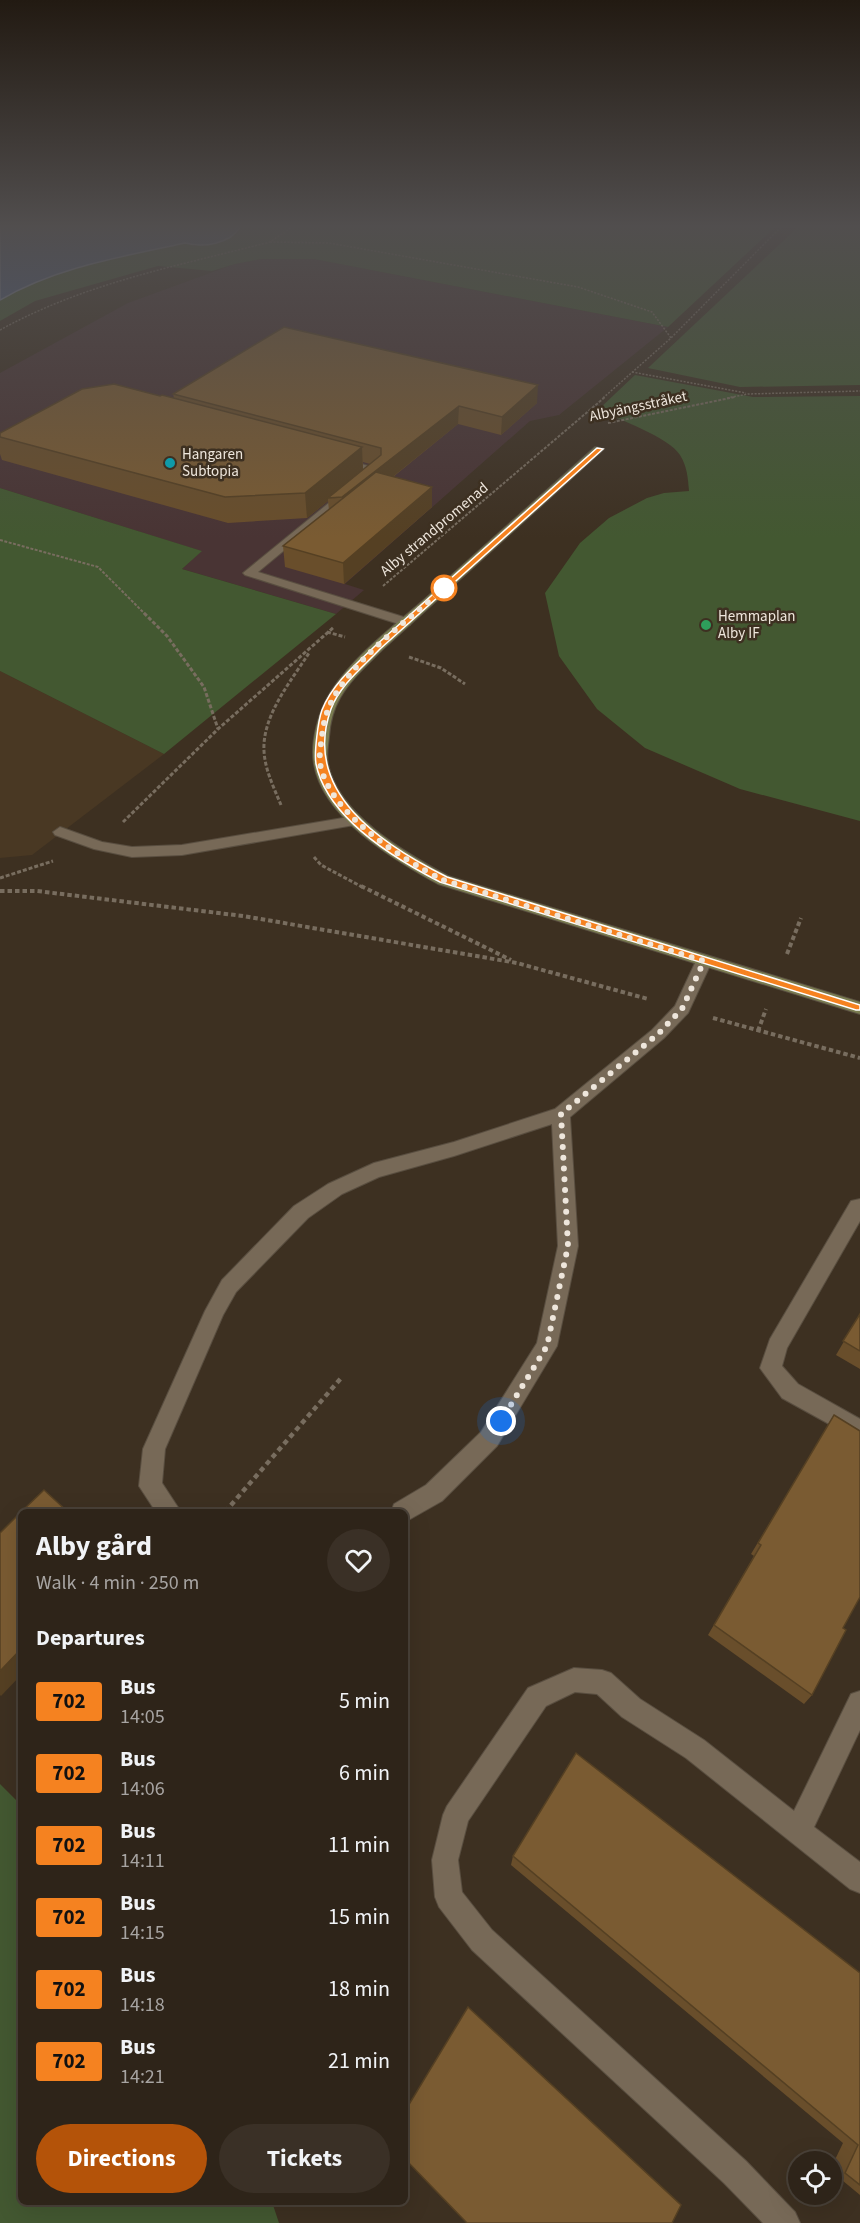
<!DOCTYPE html>
<meta charset="utf-8">
<style>
body{margin:0;font-family:"Source Sans 3",sans-serif;background:#3a3026;color:#f1f3f6;height:100vh;display:flex;flex-direction:column;font-size:22px;white-space:nowrap}
*{box-sizing:border-box;margin:0}
p{font-size:20px;color:#a7a4a2}
.icon{flex:none;width:33px;height:33px;fill:none;stroke:currentColor;stroke-width:2;stroke-linecap:round;stroke-linejoin:round}
.map{position:relative;flex:1;overflow:hidden}
.side{position:absolute;left:18px;top:1509px;width:390px;height:696px;display:flex;flex-direction:column;background:#2e2419;border-radius:9px;box-shadow:0 6px 24px #0002,0 0 0 2px #494138}
.side>*{flex:none}
.badge{padding:0 12px;border-radius:4px;font-size:21px;line-height:39px}
.controls{position:absolute;left:788px;top:2151px;display:grid;gap:12px}
.controls a{display:grid;place-items:center;width:54px;height:54px;border-radius:50%;background:#2e2419;box-shadow:0 6px 24px #0002,0 0 0 2px #494138;font-size:30px}
.you{position:absolute;width:30px;height:30px;margin:-15px;border:4px solid #fff;border-radius:50%;background:#1a73e8;box-shadow:0 0 0 9px #1a73e833}
.map>.badge{position:absolute;translate:-50% -50%;box-shadow:0 0 0 3px #fff}
h2{padding:0 18px;font-size:22px;line-height:54px}
.round{display:grid;place-items:center;flex:none;width:63px;height:63px;border-radius:32px;background:#3a3026}
.headline{display:flex;align-items:center;justify-content:space-between;height:102px;padding:0 18px}
h1{font-size:28px;font-weight:700;line-height:45px}
.action{display:flex;gap:12px;margin-top:auto;padding:12px 18px}
.action a{flex:1;height:69px;border-radius:36px;background:#b45309;color:#fff;font-size:24px;font-weight:700;line-height:69px;text-align:center}
.action a+a{background:#3a3026;color:#f1f3f6}
ul{padding:0;list-style:none}
li{display:flex;align-items:center;gap:18px;height:72px;padding:0 18px}
li div{flex:1}
li b{display:block;font-size:22px}
li em{font-style:normal}
li .badge{min-width:66px;font-weight:700;text-align:center}
.map>svg:first-child{display:block}
.built{fill:#493823}
.industrial{fill:#493434}
.green{fill:#435831}
.water{fill:#475b83;stroke:#79859e;stroke-width:1.5}
.lines{fill:none;stroke-linecap:round;stroke-linejoin:round}
.lane-casing{stroke:#594e40;stroke-width:2}
.street-casing{stroke:#594e40;stroke-width:2}
.secondary-casing{stroke:#594e40;stroke-width:2}
.path-far4{stroke:#786d5f;stroke-width:1.5;stroke-dasharray:2 1.5;stroke-linecap:butt}
.path-far3{stroke:#786d5f;stroke-width:2;stroke-dasharray:3 1.5;stroke-linecap:butt}
.path-far2{stroke:#786d5f;stroke-width:3;stroke-dasharray:4 2;stroke-linecap:butt}
.path-far1{stroke:#786d5f;stroke-width:4;stroke-dasharray:4.5 3;stroke-linecap:butt}
.path{stroke:#786d5f;stroke-width:4.5;stroke-dasharray:5 4;stroke-linecap:butt}
.lane{fill:#776957;fill-rule:evenodd}
.street{fill:#776957;fill-rule:evenodd}
.secondary{fill:#7a7c51;fill-rule:evenodd}
.wall{fill:#694e2b;fill-rule:evenodd}
.shaded-wall{fill:#554023}
.building{fill:#7a5b32;stroke:#554023;stroke-width:1.5}
.line{fill:#f58220;stroke:#fff;stroke-width:1.5}
.walk{stroke:#eee6dc;stroke-width:6;stroke-dasharray:0 10.8}
.culture-dot{fill:#0f9aa8;stroke:#3d3021;stroke-width:2}
.stop-dot{fill:#fff;stroke:#f58220;stroke-width:3}
.leisure-dot{fill:#2e9e5b;stroke:#3d3021;stroke-width:2}
.labels{text-anchor:middle;stroke-width:5;stroke-linejoin:round;paint-order:stroke}
.far-street-label{font-size:15px;fill:#eee6dc;stroke:#3d3021}
.far-poi-label{font-size:15px;fill:#eee6dc;stroke:#3d3021;text-anchor:start}
</style>
<div class="map">
<svg width="860" height="2223" viewBox="0 0 860 2223">
<rect width="100%" height="100%" fill="#3d3021"/>
<path class="built" d="M0,671L164,754L32,855L0,858Z"/>
<path class="industrial" d="M261,259H314L668,327L559,415L530,421L345,584L364,590L336,614L182,569L201,551L0,488V373L128,303L235,264Z"/>
<g class="green">
<path d="M240,227H775L668,327L314,259H261L235,264L212,271L158,266L35,301L0,321V300C57,267 122,257 185,243L195,246L236,234Z"/>
<path d="M798,227H860V385L740,387L648,368Z"/>
<path d="M635,375L753,397L860,396V821L740,789L645,748L597,709L559,656L545,593L580,543L609,518L647,498L664,493L689,491C688,478 687,466 680,455C669,437 618,419 598,410Z"/>
<path d="M0,488L202,551L182,569L336,614L164,754L0,671Z"/>
<path d="M0,1784L21,1805V2202H272L279,2223H0Z"/>
</g>
<path class="water" d="M0,227H240C230,244 203,248 185,243C121,257 57,267 0,300Z"/>
<g class="lines">
<g class="lane-casing">
<g id="lane">
<path d="M355,816L360,818L362,821L360,824L182,855L132,857L94,849L55,835L53,832L60,827L102,842L132,847L182,845Z"/>
<path d="M704,955L710,957L712,961L688,1013L664,1038L570,1117L578,1246L557,1346L497,1446L442,1501L405,1522V1512H391L394,1504L426,1485L481,1432L537,1343L558,1246L552,1124L454,1156L379,1177L342,1194L308,1218L236,1292L223,1315L165,1449L162,1483L181,1512H156L139,1486L143,1449L205,1311L222,1280L294,1206L328,1184L374,1163L454,1142L555,1109L652,1030L675,1006L696,961L698,957Z"/>
</g>
</g>
<g class="street-casing">
<g id="street">
<path d="M339,457L381,470L258,572L410,619V625H402L245,575L243,573L368,471L335,462L334,460Z"/>
<path d="M860,1199V1221L787,1348L782,1366L798,1384L860,1419V1441L782,1398L760,1368L770,1339L851,1201Z"/>
<path d="M574,1668L602,1670L611,1673L640,1699L704,1740L794,1811L851,1694L860,1691V1730L814,1827L860,1862V1893L850,1889L686,1758L622,1717L597,1694L575,1692L546,1706L468,1821L458,1860L462,1892L492,1930L746,2161L795,2212L800,2223H763L724,2183L472,1950L439,1907L435,1897L432,1860L443,1815L447,1806L528,1688Z"/>
</g>
</g>
<g class="secondary-casing">
<path id="secondary" d="M595,447L604,449L382,650C367,665 351,679 340,698C333,710 330,723 329,737C328,746 326,755 328,764C338,815 406,853 448,876L860,1002V1014L438,884C393,859 323,818 314,764C310,742 319,709 332,690C356,654 393,627 426,598C482,548 539,497 595,447Z"/>
</g>
<g class="path-far4">
<path d="M270,242L329,243L578,287L652,312L671,338"/>
<path d="M0,330C85,283 177,266 270,242L292,227"/>
<path d="M632,372L746,393"/>
<path d="M603,398L671,338L781,227"/>
<path d="M727,398L748,394L860,391"/>
</g>
<g class="path-far3">
<path d="M608,423L735,397"/>
<path d="M0,540L98,567L145,614"/>
<path d="M383,586L605,397"/>
</g>
<g class="path-far2">
<path d="M144,613L167,636L204,687L218,729"/>
<path d="M327,632L345,637"/>
<path d="M409,657L441,668L465,684"/>
<path d="M281,805C274,788 265,770 264,751C262,716 291,681 309,653"/>
<path d="M123,822L218,729L334,627"/>
<path d="M314,857L321,865L364,888"/>
<path d="M0,878L53,861"/>
</g>
<g class="path-far1">
<path d="M361,886L511,960"/>
<path d="M0,891H37L243,916L517,963L648,999"/>
<path d="M787,954L801,918"/>
<path d="M713,1018L860,1058"/>
<path d="M758,1031L766,1009"/>
</g>
<path class="path" d="M225,1512L342,1377"/>
<use href="#lane" class="lane"/>
<use href="#street" class="street"/>
<use href="#secondary" class="secondary"/>
</g>
<g class="wall">
<path d="M173,394L537,403L501,435L458,424L393,477L432,487V507L344,584L285,567L283,546L329,510L328,501L307,518L228,523L2,460L0,454V433L160,396L174,398ZM363,462L370,464L363,470Z"/>
<path d="M860,1314V1369L836,1355Z"/>
<path d="M834,1415L843,1628L812,1695L804,1704L708,1635L754,1556L751,1554Z"/>
<path d="M513,1856L860,1973V2195L831,2171V2168L843,2143L511,1865Z"/>
</g>
<g class="shaded-wall">
<path d="M538,385L537,403L501,435L502,417Z"/>
<path d="M459,406L458,424L344,516L342,497Z"/>
<path d="M362,447L363,472L328,498V501L307,518L305,493Z"/>
<path d="M432,487V507L344,584L343,563Z"/>
<path d="M21,1649V1675L1,1696L0,1695V1671Z"/>
</g>
<g class="building">
<path d="M284,327L538,385L502,417L459,406L342,497L328,498L381,455V448L173,394Z"/>
<path d="M114,384L160,396L162,395L362,447L305,493L225,497L0,437V433L82,389Z"/>
<path d="M376,472L432,487L343,563L283,546Z"/>
<path d="M860,1314V1351L843,1341Z"/>
<path d="M834,1415L860,1431V1597L843,1628L846,1630L812,1695L714,1625L761,1545L758,1543Z"/>
<path d="M44,1490L68,1512H21Z"/>
<path d="M21,1512V1649L0,1671V1533Z"/>
<path d="M576,1753L860,1973V2185L845,2173L858,2145L513,1856Z"/>
<path d="M468,2007L681,2205L672,2223H467L405,2159V2111Z"/>
</g>
<linearGradient id="sky" x2="0" y2="1"><stop stop-color="#221a12"/><stop offset="0.42" stop-color="#514e4e"/><stop offset="1" stop-color="#514e4e" stop-opacity="0"/></linearGradient>
<rect width="860" height="538" fill="url(#sky)"/>
<path class="line" d="M597,448L603,449L380,649C363,667 340,685 331,709C301,793 383,845 447,877L860,1005V1010H856L440,882C395,859 327,818 316,764C314,753 318,721 322,710C332,684 356,664 375,646Z"/>
<g class="lines">
<path class="walk" d="M444,588C411,618 371,646 344,682C331,698 324,716 322,736C321,744 319,755 320,763C328,813 402,859 443,880L704,961L682,1009L658,1034L561,1114L568,1246L547,1346L501,1421"/>
</g>
<circle class="culture-dot" cx="170" cy="463" r="6"/>
<circle class="stop-dot" cx="444" cy="588" r="12"/>
<circle class="leisure-dot" cx="706" cy="625" r="6"/>
<g class="labels">
<g class="far-street-label">
<text transform="translate(638 406) rotate(-12)" y="5">Albyängsstråket</text>
<text transform="translate(434 529) rotate(-40)" y="5">Alby strandpromenad</text>
</g>
<g class="far-poi-label">
<text x="182" y="459">Hangaren<tspan x="182" dy="17">Subtopia</tspan></text>
<text x="718" y="621">Hemmaplan<tspan x="718" dy="17">Alby IF</tspan></text>
</g>
</g>
</svg>
<div class="controls">
<a><svg class="icon" aria-label="locate" viewBox="0 0 24 24"><circle cx="12" cy="12" r="6"/><path d="M12 2v4M12 18v4M2 12h4M18 12h4"/></svg></a>
</div>
<div class="you" style="left:501px;top:1421px"></div>
<section class="side">
<div class="headline"><div><h1>Alby gård</h1><p>Walk · 4 min · 250 m</p></div><a class="round"><svg class="icon" aria-label="heart" viewBox="0 0 24 24"><path d="M12 20l-8-8c-3-5 5-10 8-4 3-6 11-1 8 4z"/></svg></a></div>
<h2>Departures</h2>
<ul>
<li><span class="badge" style="background:#f58220;color:#111">702</span><div><b>Bus</b><p>14:05</p></div><em>5 min</em></li>
<li><span class="badge" style="background:#f58220;color:#111">702</span><div><b>Bus</b><p>14:06</p></div><em>6 min</em></li>
<li><span class="badge" style="background:#f58220;color:#111">702</span><div><b>Bus</b><p>14:11</p></div><em>11 min</em></li>
<li><span class="badge" style="background:#f58220;color:#111">702</span><div><b>Bus</b><p>14:15</p></div><em>15 min</em></li>
<li><span class="badge" style="background:#f58220;color:#111">702</span><div><b>Bus</b><p>14:18</p></div><em>18 min</em></li>
<li><span class="badge" style="background:#f58220;color:#111">702</span><div><b>Bus</b><p>14:21</p></div><em>21 min</em></li>
</ul>
<div class="action"><a>Directions</a><a>Tickets</a></div>
</section>
</div>
